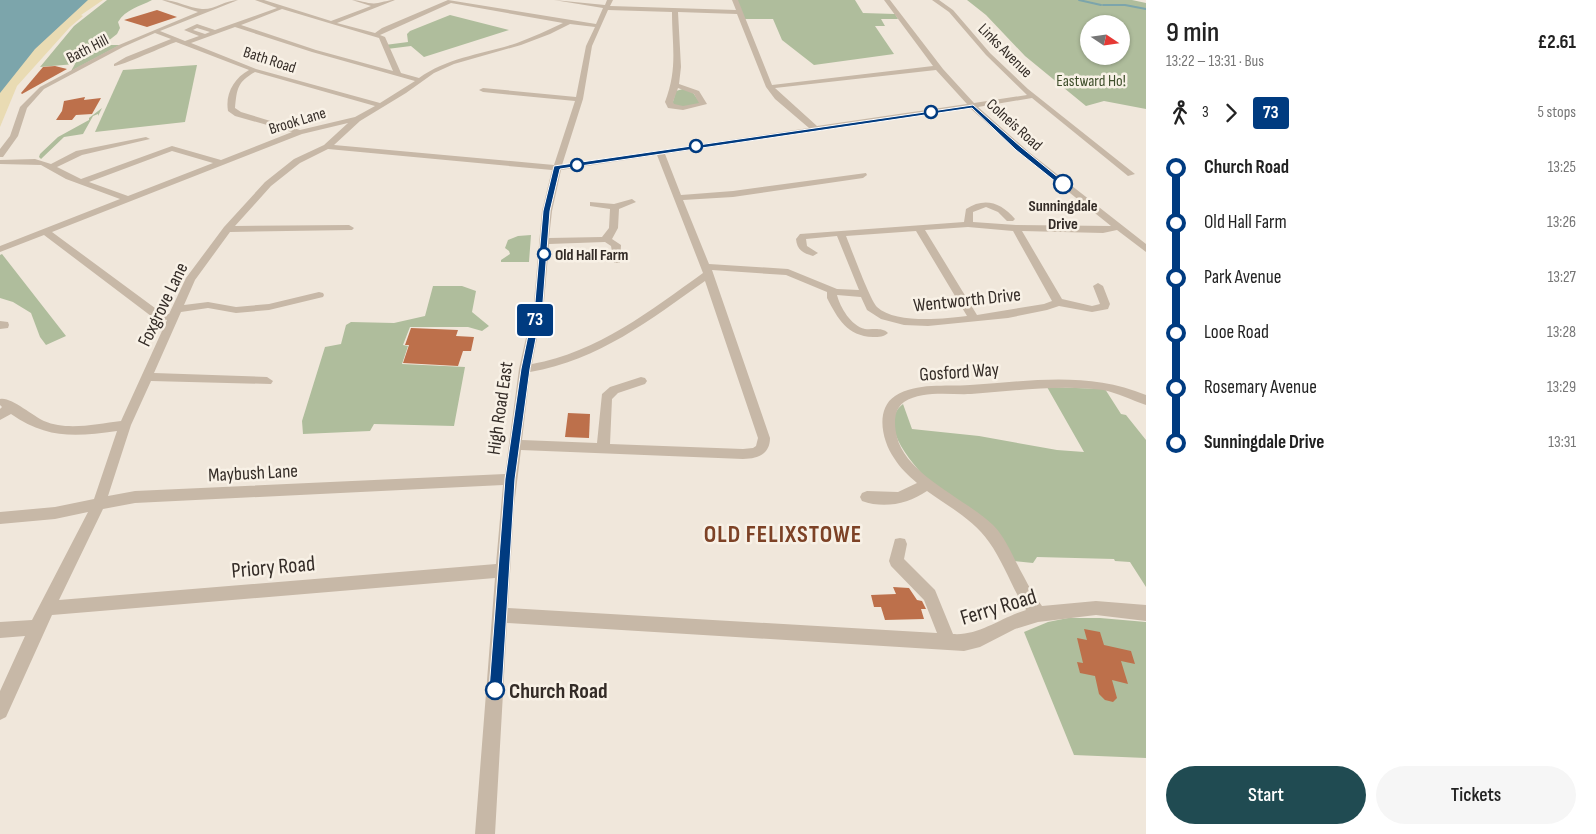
<!DOCTYPE html>
<meta charset="utf-8">
<style>
body{margin:0;font-family:"Sofia Sans Condensed",sans-serif;background:#f6f6f6;color:#222;height:100vh;display:flex;flex-direction:column;font-size:19px;white-space:nowrap}
*{box-sizing:border-box;margin:0}
p{font-size:16px;color:#767676}
.icon{flex:none;width:28px;height:28px;fill:none;stroke:currentColor;stroke-width:2;stroke-linecap:round;stroke-linejoin:round}
.map{position:relative;flex:1;overflow:hidden}
.side{display:flex;flex-direction:column;background:#fff;width:450px}
.side>*{flex:none}
.badge{padding:0 10px;border-radius:4px;font-size:18px;line-height:32px}
.needle{width:32px;rotate:103deg}
.buttons{position:absolute;left:1080px;top:15px;display:grid;gap:10px}
.buttons a{display:grid;place-items:center;width:50px;height:50px;border-radius:50%;background:#fff;box-shadow:0 1px 4px #0004;font-size:25px}
.map>.badge{position:absolute;translate:-50% -50%;box-shadow:0 0 0 2px #fff}
.legs{display:flex;align-items:center;gap:8px;height:55px;padding:0 20px;font-size:16px}
.legs p{margin-inline-start:auto}
.overview{display:flex;align-items:center;justify-content:space-between;height:85px;padding:0 20px}
h1{font-size:28px;font-weight:600;line-height:38px}
.button{display:flex;gap:10px;margin-top:auto;padding:10px 20px}
.button a{flex:1;height:58px;border-radius:30px;background:#204b52;color:#fff;font-size:20px;font-weight:600;line-height:58px;text-align:center}
.button a+a{background:#f6f6f6;color:#222}
ul{padding:0 20px;list-style:none}
li{display:flex;align-items:center;gap:18px;height:55px;font-size:19px}
li i{display:grid;place-items:center;width:8px;height:100%;margin:0 6px;background:currentColor}
li i::after{content:'';width:12px;height:12px;margin:-6px;border:4px solid;border-radius:50%;background:#fff}
li p{margin-inline-start:auto}
li:first-child i{background:linear-gradient(#0000 50%,currentColor 0)}
li:last-child i{background:linear-gradient(currentColor 50%,#0000 0)}
main{display:flex;flex:1;min-height:0}
.map>svg:first-child{display:block}
.green{fill:#afbd9c;fill-rule:evenodd}
.sand{fill:#e9dbb3}
.water{fill:#7ca5ab}
.lines{fill:none;stroke-linecap:round;stroke-linejoin:round}
.stream{stroke:#7ca5ab;stroke-width:2}
.building{fill:#bd704b}
.minor{fill:#c7b8a7;fill-rule:evenodd}
.line-1{fill:#003b80;stroke:#fff}
.stop-1-dot{fill:#fff;stroke:#003b80;stroke-width:2.5}
.labels{text-anchor:middle;stroke-width:5;stroke-linejoin:round;paint-order:stroke}
.far-street-label{font-size:16px;fill:#342c27;stroke:#f8f1e6}
.far-park-label{font-size:16px;fill:#40502d;stroke:#f8f1e6}
.far-stop-label{font-size:16px;font-weight:bold;fill:#342c27;stroke:#f8f1e6}
.street-label{font-size:19px;fill:#342c27;stroke:#f8f1e6}
.near-street-label{font-size:22px;fill:#342c27;stroke:#f8f1e6}
.near-stop-label{font-size:22px;font-weight:bold;fill:#342c27;stroke:#f8f1e6;text-anchor:start}
.district-label{font-size:24px;font-weight:bold;letter-spacing:1px;fill:#7d4226;stroke:#f8f1e6}
</style>
<main>
<div class="map">
<svg width="1146" height="834" viewBox="0 0 1146 834">
<rect width="100%" height="100%" fill="#f0e7db"/>
<g class="green">
<path d="M107,0H152C139,7 126,9 118,22L120,28L117,34L103,45H120L71,71L75,64L40,67L74,26Z"/>
<path d="M735,0H855L863,13L895,14L898,19H881L885,26H875L894,54L814,65L782,40L773,19H743Z"/>
<path d="M967,0H1132L1146,3V109L1104,101L1086,106L1025,56L986,15ZM1089,24H1121V56H1089Z"/>
<path d="M450,15L509,30L424,57L411,46L387,49L385,45L408,42L407,34L410,31Z"/>
<path d="M197,65L185,122L95,132L123,70Z"/>
<path d="M686,88L691,90L701,104L681,107L672,105L676,91Z"/>
<path d="M102,108L98,116V114L93,116L83,134L64,137L41,159L39,157L40,154L58,137L89,120V118Z"/>
<path d="M531,235L529,262H501V260L510,254L509,251L505,248L508,240L518,236Z"/>
<path d="M2,254L66,336L46,345L40,337L31,313L13,302L0,298V255Z"/>
<path d="M433,286H462L476,291L472,312L489,326L482,331L468,327H410L403,345L408,346L402,364L465,367L454,426L374,424L370,431L303,434L302,421L325,347L341,344L346,325L351,322L394,323L425,316Z"/>
<path d="M1047,387L1105,389L1121,414L1126,415L1146,440V587L1130,562L1115,561L1114,559L1037,557L1033,563L1014,561C997,545 980,529 963,514C944,495 867,432 903,404L912,429L979,436L1057,450L1084,452Z"/>
<path d="M1068,618H1100L1146,622V758L1074,755L1024,632L1048,622Z"/>
</g>
<path class="sand" d="M72,0H103L81,15L83,16L70,27L17,86L0,127V66Z"/>
<path class="water" d="M0,0H88L35,49L0,93Z"/>
<g class="lines">
<g class="stream">
<path d="M1079,0L1101,5"/>
<path d="M1103,5H1125L1146,9"/>
</g>
</g>
<g class="building">
<path d="M157,10L177,17L147,27L124,20Z"/>
<path d="M55,66L67,69L22,94L21,93L43,67Z"/>
<path d="M85,97L84,100L101,98L92,114L76,115L72,120H56L62,111L64,101Z"/>
<path d="M411,328L458,330L456,336L474,337L471,351H463L458,366L403,363L409,345H405Z"/>
<path d="M568,413L590,414L589,438L565,437Z"/>
<path d="M893,587L909,588L917,600L922,601L926,609H921L924,619L885,620L881,607H874L871,595L896,594Z"/>
<path d="M1084,629L1100,632L1104,645L1131,651L1135,664L1121,661L1128,684L1112,680L1117,698L1113,702L1105,700L1099,694L1095,676L1080,673L1077,662L1083,663L1077,638L1087,640Z"/>
</g>
<g class="lines">
<g class="minor">
<path d="M162,0C176,0 189,8 202,9C214,10 226,0 238,0L160,31L185,41L199,36L184,30L197,24L215,30L277,8L255,0H264L331,21L371,6L352,0C360,0 370,5 378,3C384,2 388,0 395,0L337,23L375,33L382,28L448,0L596,24L603,8L554,0L605,5L607,0H613L610,6L736,10L732,0H738L772,85L933,66L884,0H890L943,69L974,103L1027,95L986,55L949,12L932,0H939L953,10L990,53L1028,89L1135,174L1128,176L1032,98L978,107L1030,153L1146,244V252L1117,230L1103,233L1022,231L1062,299L1092,306L1100,304L1093,286L1098,283L1103,286L1110,304L1108,309L1092,312L1059,306L1047,310L1008,318L928,326L904,325L881,319L867,310L861,297L837,295C840,307 851,326 865,329C872,330 882,327 888,333C884,337 879,337 873,337C847,336 838,319 827,298V292L786,275L712,270L770,438C770,454 758,459 743,459L521,450L514,506L508,608L937,633L924,600L891,566L889,561L895,539L900,538L905,539L907,544L904,559L935,590L953,634C979,636 1002,617 1026,610C1012,588 1004,563 989,542C974,520 948,506 927,491C908,504 884,509 862,501L860,497L862,493L867,491L898,492L917,483C908,475 900,468 894,458C882,441 875,409 895,396C917,382 945,387 970,385C1030,381 1088,371 1146,395V405C1131,400 1118,393 1103,390C1059,384 1015,391 971,394C950,395 923,390 904,402C893,410 894,425 897,437C906,475 966,499 993,525C1007,539 1014,560 1024,577C1029,587 1035,597 1042,606L1096,601L1146,605V621L1096,615L1038,622L1015,629L980,647L964,651L507,623L495,834H475L495,578L52,615L6,717L0,720V691L25,636L0,638V622L32,620L88,512L55,519L0,524V512L55,507L94,499L117,431C75,437 47,439 11,414L0,420V409L2,407L0,405V399C10,396 33,416 44,421C67,431 96,424 121,421L167,320L151,316L44,235L0,252V246L120,199L66,179L41,165L0,164V160L35,159L51,164L76,151L146,137L150,139L82,155L57,167L81,179L172,146L221,160L292,132L235,116L228,111C225,94 234,78 249,70L176,42C167,45 119,67 114,66V64L126,57L171,39L155,33L123,47L44,89L27,108L18,136L3,157H0V149L10,136L20,107L40,87L119,45L198,12ZM451,3L563,23C548,30 533,37 517,43C484,54 448,57 419,78L401,73L385,37L380,35ZM282,9L379,38L393,71L316,50L241,25ZM608,10L672,12C672,46 678,68 665,102L668,108L683,110L707,104L699,91L679,84L681,67L678,12L737,14L766,87L775,99L809,128L562,165L583,99L592,46ZM570,24L595,27L586,46L576,97L483,88L479,90L483,92L575,101L554,165L334,145L360,121L406,93L434,73L454,64L521,45L550,34ZM235,27L312,52L415,81L380,103L256,69L191,43ZM197,28L210,32L205,34L193,30ZM936,70L967,104L817,126L775,88ZM255,72L375,106L355,117L300,130L241,112L235,108C237,89 237,82 255,72ZM678,88L694,94L699,103L683,106L674,104L673,102ZM970,108L1024,156L1111,226L1016,225L973,222V212L986,207L998,212L1007,221H1013L1015,219C1001,202 984,197 966,209L964,222L800,234L796,239C797,250 803,253 813,256L818,253L807,246L806,239L837,236L859,290L837,289L788,269L709,264L683,200L733,197L863,178L867,175L866,173L733,191L681,195L665,154ZM348,123L324,145L294,159L265,182L224,227L186,278L169,314L159,311L52,232L302,134ZM328,149L552,170L542,211L534,302L519,369L505,474L135,491L108,496L131,425L151,381L271,384L273,381L267,377L154,373L181,312L208,308L236,313L269,310L323,297L324,295L323,293L319,292L269,304L236,307L208,302L184,305L195,280L230,232L352,230L354,228L349,225L235,226L271,186L300,163ZM172,151L213,163L128,196L89,182ZM657,155L703,273C650,311 598,352 532,364L544,302L549,244L605,242L611,246L614,263H620L621,245L612,239L618,228L619,209L636,202L632,199L614,204L590,202V206L610,209L609,228L602,237L549,238L552,211L561,170ZM968,227L1013,231L1052,301L1044,304L977,315L925,230ZM916,231L967,316C943,319 895,324 877,307C870,300 851,248 846,236ZM705,281L758,438L756,446L753,448L743,449L610,444L612,399L618,393L645,384L647,381L645,378L641,377L610,387L602,394L597,443L522,440L530,372C599,360 650,320 705,281ZM503,485L496,564L59,600L103,509L135,503Z"/>
<path d="M0,321L8,322L9,325L8,328L0,329Z"/>
</g>
</g>
<path class="line-1" d="M973,105L1021,147L1065,183V186H1061L1016,150L972,108L560,169L550,211L543,302L530,369L515,479L502,690L500,695L495,697L491,695L489,690L505,479L521,369L535,302L543,211L554,166Z"/>
<g class="stop-1-dot">
<circle cx="931" cy="112" r="6"/>
<circle cx="696" cy="146" r="6"/>
<circle cx="577" cy="165" r="6"/>
<circle cx="1063" cy="184" r="9"/>
<circle cx="544" cy="254" r="6"/>
<circle cx="495" cy="690" r="9"/>
</g>
<g class="labels">
<g class="far-street-label">
<text transform="translate(87 48) rotate(-27)" y="6">Bath Hill</text>
<text transform="translate(1006 50) rotate(45)" y="6">Links Avenue</text>
<text transform="translate(270 59) rotate(18)" y="6">Bath Road</text>
<text transform="translate(297 120) rotate(-17)" y="6">Brook Lane</text>
<text transform="translate(1015 124) rotate(42)" y="6">Colneis Road</text>
</g>
<g class="far-park-label">
<text x="1091" y="86">Eastward Ho!</text>
</g>
<g class="far-stop-label">
<text x="1063" y="211">Sunningdale<tspan x="1063" dy="18">Drive</tspan></text>
<text x="555" y="260" text-anchor="start">Old Hall Farm</text>
</g>
<g class="street-label">
<text transform="translate(967 299) rotate(-6)" y="7">Wentworth Drive</text>
<text transform="translate(162 304) rotate(-64)" y="7">Foxgrove Lane</text>
<text transform="translate(959 371) rotate(-4)" y="7">Gosford Way</text>
<text transform="translate(499 408) rotate(-82)" y="7">High Road East</text>
<text transform="translate(253 472) rotate(-3)" y="7">Maybush Lane</text>
</g>
<g class="near-street-label">
<text transform="translate(273 566) rotate(-5)" y="8">Priory Road</text>
<text transform="translate(998 606) rotate(-17)" y="8">Ferry Road</text>
</g>
<g class="near-stop-label">
<text x="509" y="698">Church Road</text>
</g>
<g class="district-label">
<text x="783" y="542">OLD FELIXSTOWE</text>
</g>
</g>
</svg>
<div class="buttons">
<a><svg class="needle" viewBox="-14 -14 28 28"><path d="M0-13l5 13h-10z" fill="#e53935"/><path d="M0 13l5-13h-10z" fill="#767676"/></svg></a>
</div>
<b class="badge" style="left:535px;top:320px;background:#003b80;color:#fff">73</b>
</div>
<section class="side">
<div class="overview"><div><h1>9 min</h1><p>13:22 – 13:31 · Bus</p></div><b>£2.61</b></div>
<div class="legs"><svg class="icon" aria-label="walk" viewBox="0 0 24 24"><circle cx="13" cy="4" r="2"/><path d="M13 8l-2 6 4 7M11 14l-3 7M7 12l3-4h3l4 4"/></svg>3<svg class="icon" aria-label="forward" viewBox="0 0 24 24"><path d="M9 5l7 7-7 7"/></svg><b class="badge" style="background:#003b80;color:#fff">73</b><p>5 stops</p></div>
<ul>
<li><i style="color:#003b80"></i><b>Church Road</b><p>13:25</p></li>
<li><i style="color:#003b80"></i><span>Old Hall Farm</span><p>13:26</p></li>
<li><i style="color:#003b80"></i><span>Park Avenue</span><p>13:27</p></li>
<li><i style="color:#003b80"></i><span>Looe Road</span><p>13:28</p></li>
<li><i style="color:#003b80"></i><span>Rosemary Avenue</span><p>13:29</p></li>
<li><i style="color:#003b80"></i><b>Sunningdale Drive</b><p>13:31</p></li>
</ul>
<div class="button"><a>Start</a><a>Tickets</a></div>
</section>
</main>
